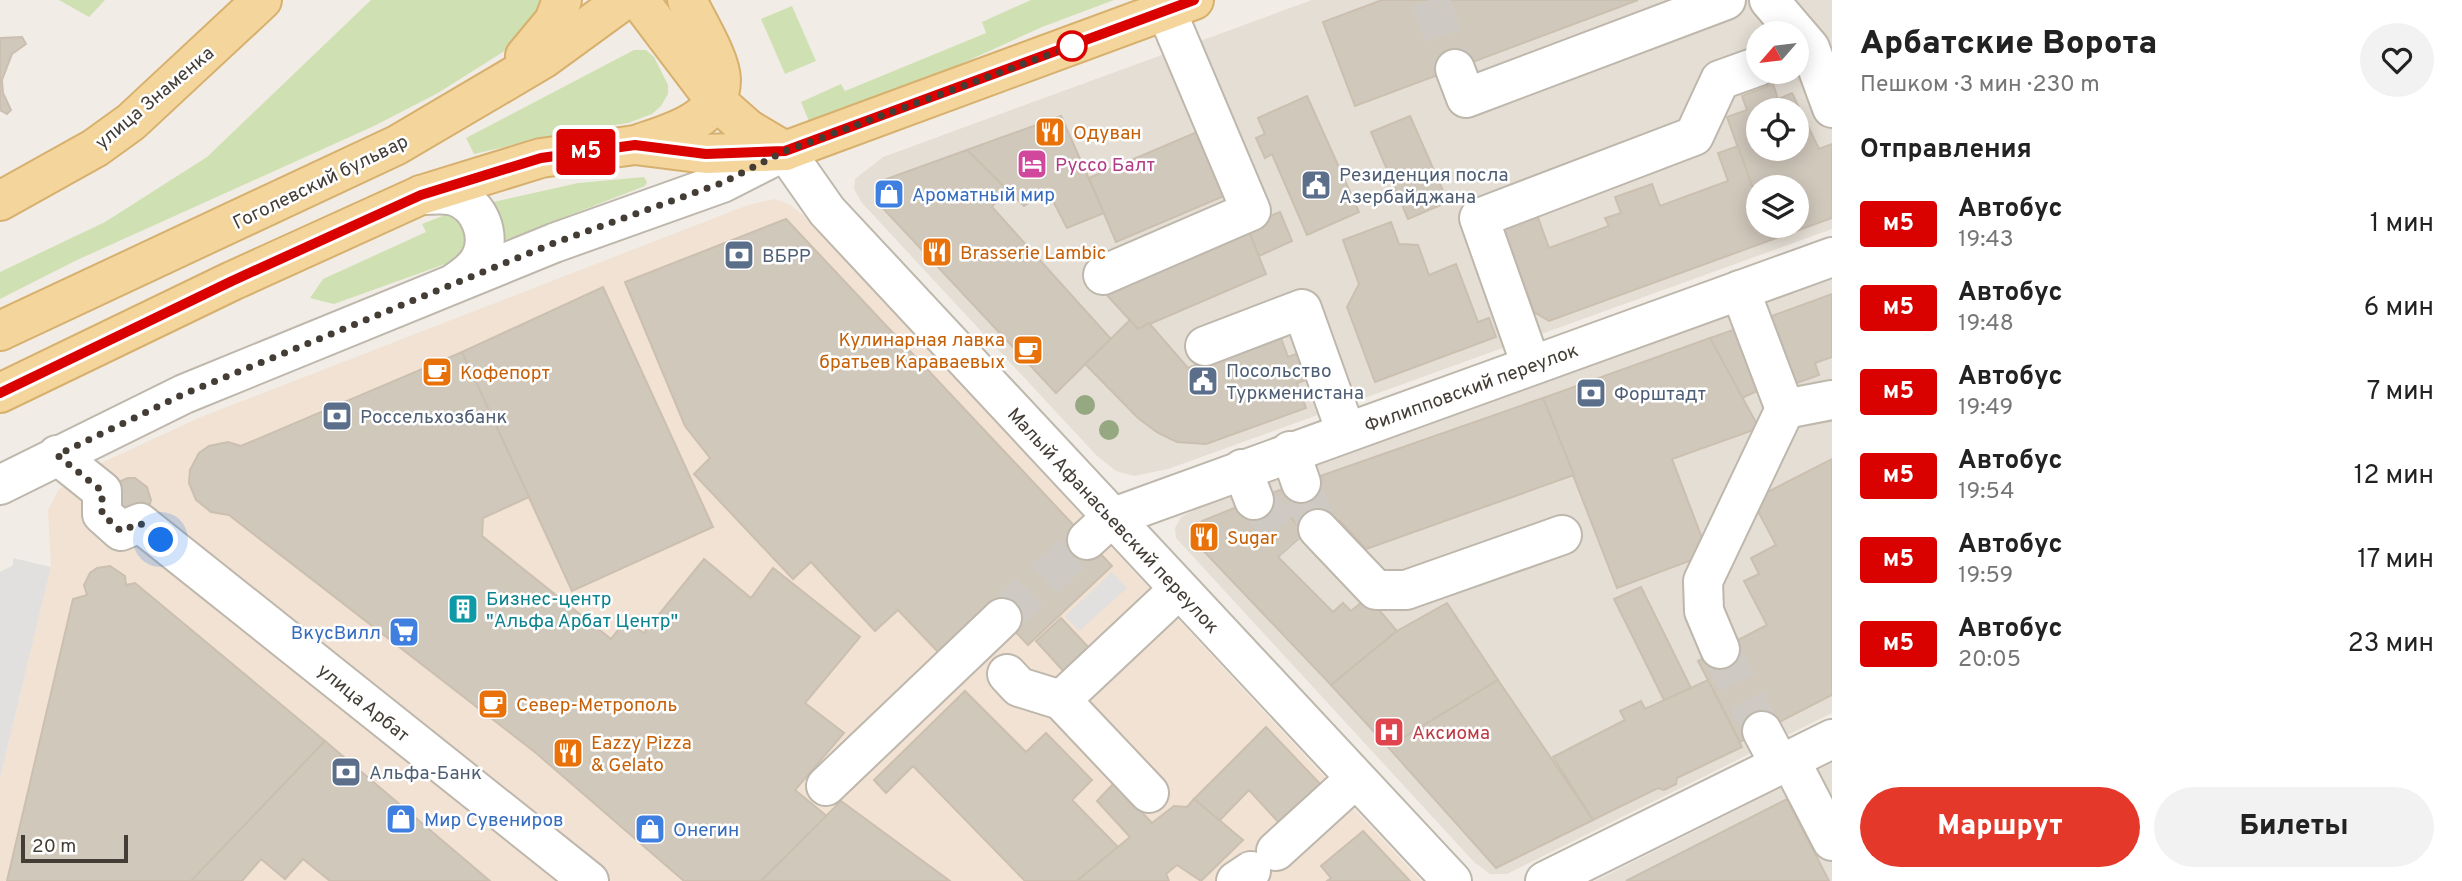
<!DOCTYPE html>
<html lang="ru">
<meta charset="utf-8">
<style>
body{margin:0;font-family:Overpass,sans-serif;background:#f2f2f2;color:#222;height:100vh;display:flex;flex-direction:column;font-size:26px;white-space:nowrap}
*{box-sizing:border-box;margin:0}
p{font-size:23px;color:#767676}
.icon{flex:none;width:38px;height:38px;fill:none;stroke:currentColor;stroke-width:2;stroke-linecap:round;stroke-linejoin:round}
.map{position:relative;flex:1;overflow:hidden}
.details{display:flex;flex-direction:column;background:#fff;width:630px}
.details>*{flex:none}
.badge{padding:0 14px;border-radius:5px;font-size:24px;line-height:46px}
.needle{width:46px;rotate:242deg}
.buttons{position:absolute;left:1746px;top:21px;display:grid;gap:14px}
.buttons a{display:grid;place-items:center;width:63px;height:63px;border-radius:50%;background:#fff;box-shadow:0 4px 18px #0003;font-size:35px}
.scale{position:absolute;left:21px;bottom:18px;width:107px;box-sizing:border-box;padding-left:7px;border:4px solid #433d36;border-top:0;font-size:19px;line-height:24px;white-space:nowrap;color:#433d36;-webkit-text-stroke:5px #fff;paint-order:stroke}
.you{position:absolute;width:35px;height:35px;margin:-18px;border:5px solid #fff;border-radius:50%;background:#1a73e8;box-shadow:0 0 0 10px #1a73e833}
.map>.badge{position:absolute;translate:-50% -50%;box-shadow:0 0 0 4px #fff}
h2{padding:0 28px;font-size:26px;line-height:63px}
.round{display:grid;place-items:center;flex:none;width:74px;height:74px;border-radius:37px;background:#f2f2f2}
.summary{display:flex;align-items:center;justify-content:space-between;height:119px;padding:0 28px}
h1{font-size:33px;font-weight:800;line-height:52px}
.action{display:flex;gap:14px;margin-top:auto;padding:14px 28px}
.action a{flex:1;height:80px;border-radius:42px;background:#e4392a;color:#fff;font-size:28px;font-weight:800;line-height:80px;text-align:center}
.action a+a{background:#f2f2f2;color:#222}
ul{padding:0;list-style:none}
li{display:flex;align-items:center;gap:21px;height:84px;padding:0 28px}
li div{flex:1}
li b{display:block;font-size:26px}
li em{font-style:normal}
li .badge{min-width:77px;font-weight:700;text-align:center}
main{display:flex;flex:1;min-height:0}
.map>svg:first-child{display:block}
.residential{fill:#e4ded4;fill-rule:evenodd}
.commercial{fill:#f1e2d3}
.green{fill:#cfe1b2}
.parking{fill:#e2e0de}
.building{fill:#d1c8bc;stroke:#cbbfb0;stroke-width:2;fill-rule:evenodd}
.lines{fill:none;stroke-linecap:round;stroke-linejoin:round}
.minor-tunnel{stroke:#cecac3;stroke-width:38;stroke-dasharray:38 19;stroke-linecap:butt}
.minor-casing{stroke:#beb7ac;stroke-width:42}
.major-casing{stroke:#d7b06e;stroke-width:42}
.minor{stroke:#fff;stroke-width:38}
.major{stroke:#f4d59c;stroke-width:38}
.tree{fill:#96a881}
.line-casing{stroke:#fff;stroke-width:16}
.line{stroke:#d90200;stroke-width:10}
.walk{stroke:#433d36;stroke-width:7;stroke-dasharray:0 12.6}
.stop-dot{fill:#fff;stroke:#d90200;stroke-width:3.5}
.labels{text-anchor:middle;stroke-width:5;stroke-linejoin:round;paint-order:stroke}
.street-label{font-size:19px;fill:#433d36;stroke:#fff}
.food-label{font-size:19px;fill:#c56008;stroke:#fff;text-anchor:start}
.hotel-label{font-size:19px;fill:#b23c85;stroke:#fff;text-anchor:start}
.service-label{font-size:19px;fill:#4e5e75;stroke:#fff;text-anchor:start}
.shop-label{font-size:19px;fill:#366cbe;stroke:#fff;text-anchor:start}
.culture-label{font-size:19px;fill:#0d838f;stroke:#fff;text-anchor:start}
.health-label{font-size:19px;fill:#be3a42;stroke:#fff;text-anchor:start}
</style>
<main>
<div class="map">
<svg width="1832" height="881" viewBox="0 0 1832 881">
<rect width="100%" height="100%" fill="#f1ede6"/>
<g class="residential">
<path d="M1312,0H1832V229L1168,469L1134,476L1116,471L1096,455L862,203L854,189L855,179L883,157ZM1759,33H1797V72H1759ZM1759,110H1797V149H1759ZM1759,187H1797V226H1759Z"/>
<path d="M1832,279V713L1507,874H1490L1474,862L1176,538L1175,528L1181,517L1194,510Z"/>
<path d="M1832,763V881H1595L1783,787Z"/>
</g>
<path class="commercial" d="M774,199L789,204L803,215L1421,881H0V778L51,567L48,510L59,489L99,464L201,417L748,205Z"/>
<g class="green">
<path d="M59,0H105L89,17Z"/>
<path d="M371,0H546L527,31L503,52L438,93L374,126L77,260L0,299V272L105,222L207,157Z"/>
<path d="M1031,0H1114L1042,27L813,131L801,102L841,84L845,91L986,33L982,22Z"/>
<path d="M792,6L816,61L785,74L761,19Z"/>
<path d="M634,50H646L654,57L668,85V94L661,106L652,114L628,123L573,131L474,154L466,138Z"/>
<path d="M644,177L647,182L645,186L500,242L489,203L578,183Z"/>
<path d="M445,215C464,218 466,227 471,243L459,259L334,304L310,298L323,279L426,232L422,224Z"/>
</g>
<g class="parking">
<path d="M13,558L51,567L0,778V572L13,565Z"/>
<path d="M1112,572L1127,588L1079,631L1065,616Z"/>
</g>
<g class="building">
<path d="M1382,0H1638L1355,106L1323,22Z"/>
<path d="M22,37L26,44L12,54L2,80L3,93L11,110L7,114L0,110V38Z"/>
<path d="M1773,84L1778,99L1792,93L1819,149L1832,144V218L1771,240L1766,226H1797V187H1759V206L1727,117L1747,110L1742,96ZM1759,110H1797V149H1759Z"/>
<path d="M1307,96L1359,212L1307,235L1272,154L1265,158L1256,138L1265,134L1258,118Z"/>
<path d="M1061,116L1104,213L1067,228L1052,199L1037,197L1024,206L967,150Z"/>
<path d="M1410,116L1448,202L1408,219L1371,132Z"/>
<path d="M1204,129L1231,193L1116,242L1089,178Z"/>
<path d="M1738,146L1759,206V226H1766L1771,240L1549,321L1534,312L1502,225L1536,212L1549,248L1609,226L1605,218L1621,213L1615,197L1652,184L1660,206L1728,181L1718,153Z"/>
<path d="M967,150L1006,189L992,207L1111,339L1056,393L877,202L881,181Z"/>
<path d="M1280,212L1292,241L1259,256L1249,232L1258,221Z"/>
<path d="M786,219L1112,566L1028,645L990,605L939,653L898,610L875,631L811,562L793,579L694,474L710,458L685,426L625,282Z"/>
<path d="M1391,222L1399,244L1418,245L1429,275L1456,264L1478,322L1489,318L1496,337L1375,382L1347,307L1359,284L1343,240Z"/>
<path d="M1249,232L1266,274L1138,329L1105,293Z"/>
<path d="M603,287L713,527L572,591L462,352Z"/>
<path d="M1832,294V357L1815,363L1819,375L1794,384L1769,317Z"/>
<path d="M1130,320L1138,329L1149,323L1188,368L1279,333L1288,357L1302,352L1312,378L1297,383L1306,408L1206,444L1177,442L1158,433L1138,418L1085,364Z"/>
<path d="M1736,329L1766,387L1742,398L1710,338Z"/>
<path d="M1710,338L1759,428L1672,459L1708,554L1617,588L1543,398Z"/>
<path d="M462,352L529,497L483,518L482,536L611,639L625,621L644,633L704,559L751,598L773,568L860,637L805,703L844,733L795,790L828,817L761,881H684L536,753L229,515L211,512L196,500L189,483L190,470L199,453L209,446L228,442L241,446Z"/>
<path d="M1543,398L1574,475L1366,549L1340,521L1305,533L1269,494Z"/>
<path d="M1832,459V695L1740,742L1698,661L1767,625L1744,581L1759,574L1751,558L1776,545L1752,500Z"/>
<path d="M128,478H135L147,487L151,500L147,513L111,512L114,484Z"/>
<path d="M1269,494L1305,533L1278,557L1333,612L1343,603L1351,611L1368,597L1397,631L1331,685L1196,543L1194,531L1202,521Z"/>
<path d="M110,566L125,576L126,585L135,583L325,741L191,881H7L73,599L87,595L84,585L90,573L97,568Z"/>
<path d="M1641,587L1691,688L1664,700L1614,599Z"/>
<path d="M1447,603L1498,680L1388,747L1331,685L1397,631Z"/>
<path d="M1061,618L1091,650L1066,674L1036,641Z"/>
<path d="M1498,680L1593,820L1496,868L1388,747Z"/>
<path d="M1708,680L1742,747L1677,778L1676,784L1664,790L1658,788L1593,820L1553,757L1625,720L1620,711L1641,701L1645,709Z"/>
<path d="M965,691L1026,752L1046,733L1092,780L1072,800L1118,847L1077,881H1025L913,766L886,793L874,780Z"/>
<path d="M1266,727L1323,787L1281,825L1249,790L1219,821L1194,799Z"/>
<path d="M325,741L490,881H330L303,859L285,879L261,859L242,881H191Z"/>
<path d="M1114,783L1152,823L1174,806L1187,807L1194,799L1243,840L1201,881L1177,865L1166,874L1169,881H1077L1130,837L1097,801Z"/>
<path d="M1787,799L1829,881H1626Z"/>
<path d="M841,801L950,881H761Z"/>
<path d="M1363,831L1410,881H1327L1331,878L1321,866Z"/>
</g>
<g class="lines">
<g class="minor-tunnel">
<path d="M1430,0L1455,69"/>
<path d="M1301,483L1318,529"/>
<path d="M1254,500L1294,542"/>
<path d="M1002,618L1087,540"/>
<path d="M1720,649L1762,731"/>
</g>
<g class="minor-casing">
<g id="minor">
<path d="M1769,0L1810,48L1832,108"/>
<path d="M1455,69L1466,98L1726,0"/>
<path d="M421,195C432,195 444,193 454,196C480,204 492,237 480,259C475,269 465,276 456,282"/>
<path d="M1103,275L1251,211L1166,10"/>
<path d="M1205,346L1302,309L1346,432"/>
<path d="M1531,365L1479,218L1694,136L1720,80L1759,66"/>
<path d="M1785,409L1832,400"/>
<path d="M1290,451L1301,483"/>
<path d="M57,455L102,491V514L121,531L140,523L589,881"/>
<path d="M1242,469L1254,500"/>
<path d="M0,485L184,394L554,243L722,183L785,151L827,211L1452,881"/>
<path d="M1318,529L1376,590H1406L1562,535"/>
<path d="M1087,540L1111,518L1832,257"/>
<path d="M1720,649L1704,611L1703,581L1785,409L1740,290"/>
<path d="M1007,674L1019,687L1061,700"/>
<path d="M1762,731L1780,765"/>
<path d="M1790,760L1832,841"/>
<path d="M826,786L1002,618"/>
<path d="M1149,793L1061,700L1178,590"/>
<path d="M1276,851L1355,779"/>
<path d="M1236,881L1251,871"/>
<path d="M1545,881L1832,739"/>
</g>
</g>
<g class="major-casing">
<g id="major">
<path d="M639,0L714,99L748,129L785,151"/>
<path d="M525,56L554,21L562,0"/>
<path d="M641,143C669,134 721,119 721,80C721,59 696,20 687,0"/>
<path d="M0,201L95,148L131,122L262,0"/>
<path d="M0,331L397,145L543,59L624,0"/>
<path d="M0,393L232,281L421,195L541,158L635,145L706,154L785,151L1194,0"/>
</g>
</g>
<use href="#minor" class="minor"/>
<use href="#major" class="major"/>
</g>
<g class="tree">
<circle cx="1085" cy="405" r="10"/>
<circle cx="1109" cy="430" r="10"/>
</g>
<g class="lines">
<g class="line-casing">
<path id="line" d="M0,393L232,281L421,195L541,158L635,145L706,154L785,151L1194,0"/>
</g>
<use href="#line" class="line"/>
<path class="walk" d="M161,540L140,523L121,531L102,514V491L57,455L184,394L554,243L722,183L785,151L1072,46"/>
</g>
<defs>
<g id="restaurant-square" transform="scale(1.575)"><rect x="-9" y="-9" width="18" height="18" rx="4" fill="#e8710a" stroke="#fff"/><path d="M-5-6h1v4h1v-4h1v4h1v-4h1v5L-1.5 .5V6h-2V.5L-5-1ZM5-6V6H3V1.5H1.5Q1.5-4 5-6Z" fill="#fff"/></g>
<g id="hotel-square" transform="scale(1.575)"><rect x="-9" y="-9" width="18" height="18" rx="4" fill="#d1479c" stroke="#fff"/><path d="M-6-4.5h1.5V1H6V5H4.5V3h-9V5H-6ZM-4 0a1.8 1.8 0 1 1 3.6 0ZM.5 0V-2.5h3Q6-2.5 6 0Z" fill="#fff"/></g>
<g id="civic-square" transform="scale(1.575)"><rect x="-9" y="-9" width="18" height="18" rx="4" fill="#5c6f8a" stroke="#fff"/><path d="M-.6-6.5H3V-4.5H.6V-3L4-1V1h2V6H-6V1h2V-1L-.6-3ZM-1.2 2.5V6h2.4V2.5Z" fill="#fff"/></g>
<g id="shop-square" transform="scale(1.575)"><rect x="-9" y="-9" width="18" height="18" rx="4" fill="#3f7fe0" stroke="#fff"/><path d="M-5-2.5h2.3a2.7 3.5 0 0 1 5.4 0H5L5.5 6h-11ZM-1.5-2.5h3a1.5 2.3 0 0 0-3 0Z" fill="#fff"/></g>
<g id="bank-square" transform="scale(1.575)"><rect x="-9" y="-9" width="18" height="18" rx="4" fill="#5c6f8a" stroke="#fff"/><path d="M-6-4H6V4H-6ZM0-2.3a2.3 2.3 0 1 0 0 4.6a2.3 2.3 0 1 0 0-4.6Z" fill="#fff"/></g>
<g id="cafe-square" transform="scale(1.575)"><rect x="-9" y="-9" width="18" height="18" rx="4" fill="#e8710a" stroke="#fff"/><path d="M-5.5-4.5H6V0H3Q3 3.5 0 3.5H-2.5Q-5.5 3.5-5.5 0ZM3-3.2v2h1.7v-2ZM-6 4.5H4V6H-6Z" fill="#fff"/></g>
<g id="building-square" transform="scale(1.575)"><rect x="-9" y="-9" width="18" height="18" rx="4" fill="#0f9aa8" stroke="#fff"/><path d="M-4-6H4V6H1V3H-1V6H-4ZM-2.5-4.3h1.7v1.8h-1.7ZM.8-4.3h1.7v1.8H.8ZM-2.5-1h1.7V.8h-1.7ZM.8-1h1.7V.8H.8Z" fill="#fff"/></g>
<g id="supermarket-square" transform="scale(1.575)"><rect x="-9" y="-9" width="18" height="18" rx="4" fill="#3f7fe0" stroke="#fff"/><path d="M-6-5.5h2.5l.6 2H6L4.5 2H-2.5L-4.4-4H-6ZM-1.5 3.2a1.3 1.3 0 1 0 .1 0ZM3 3.2a1.3 1.3 0 1 0 .1 0Z" fill="#fff"/></g>
<g id="hospital-square" transform="scale(1.575)"><rect x="-9" y="-9" width="18" height="18" rx="4" fill="#e0444e" stroke="#fff"/><path d="M-5-5h3v3.5h4V-5h3V5h-3V1.5h-4V5h-3Z" fill="#fff"/></g>
</defs>
<g fill-rule="evenodd">
<use href="#restaurant-square" x="1050" y="132"/>
<use href="#hotel-square" x="1032" y="164"/>
<use href="#civic-square" x="1316" y="185"/>
<use href="#shop-square" x="889" y="194"/>
<use href="#restaurant-square" x="937" y="252"/>
<use href="#bank-square" x="739" y="255"/>
<use href="#cafe-square" x="1028" y="350"/>
<use href="#cafe-square" x="437" y="372"/>
<use href="#civic-square" x="1203" y="381"/>
<use href="#bank-square" x="1591" y="393"/>
<use href="#bank-square" x="337" y="416"/>
<use href="#restaurant-square" x="1204" y="537"/>
<use href="#building-square" x="463" y="609"/>
<use href="#supermarket-square" x="404" y="632"/>
<use href="#cafe-square" x="493" y="704"/>
<use href="#hospital-square" x="1389" y="732"/>
<use href="#restaurant-square" x="568" y="753"/>
<use href="#bank-square" x="346" y="772"/>
<use href="#shop-square" x="401" y="819"/>
<use href="#shop-square" x="650" y="829"/>
</g>
<circle class="stop-dot" cx="1072" cy="46" r="14"/>
<g class="labels">
<g class="street-label">
<text transform="translate(154 97) rotate(-40)" y="7">улица Знаменка</text>
<text transform="translate(320 181) rotate(-26)" y="7">Гоголевский бульвар</text>
<text transform="translate(1471 387) rotate(-20)" y="7">Филипповский переулок</text>
<text transform="translate(1114 520) rotate(47)" y="7">Малый Афанасьевский переулок</text>
<text transform="translate(364 702) rotate(39)" y="7">улица Арбат</text>
</g>
<g class="food-label">
<text x="1073" y="139">Одуван</text>
<text x="960" y="259">Brasserie Lambic</text>
<text x="1005" y="346" text-anchor="end">Кулинарная лавка<tspan x="1005" dy="22">братьев Караваевых</tspan></text>
<text x="460" y="379">Кофепорт</text>
<text x="1227" y="544">Sugar</text>
<text x="516" y="711">Север-Метрополь</text>
<text x="591" y="749">Eazzy Pizza<tspan x="591" dy="22">&amp; Gelato</tspan></text>
</g>
<g class="hotel-label">
<text x="1055" y="171">Руссо Балт</text>
</g>
<g class="service-label">
<text x="1339" y="181">Резиденция посла<tspan x="1339" dy="22">Азербайджана</tspan></text>
<text x="762" y="262">ВБРР</text>
<text x="1226" y="377">Посольство<tspan x="1226" dy="22">Туркменистана</tspan></text>
<text x="1614" y="400">Форштадт</text>
<text x="360" y="423">Россельхозбанк</text>
<text x="369" y="779">Альфа-Банк</text>
</g>
<g class="shop-label">
<text x="912" y="201">Ароматный мир</text>
<text x="381" y="639" text-anchor="end">ВкусВилл</text>
<text x="424" y="826">Мир Сувениров</text>
<text x="673" y="836">Онегин</text>
</g>
<g class="culture-label">
<text x="486" y="605">Бизнес-центр<tspan x="486" dy="22">"Альфа Арбат Центр"</tspan></text>
</g>
<g class="health-label">
<text x="1412" y="739">Аксиома</text>
</g>
</g>
</svg>
<div class="buttons">
<a><svg class="needle" viewBox="-14 -14 28 28"><path d="M0-13l5 13h-10z" fill="#e53935"/><path d="M0 13l5-13h-10z" fill="#767676"/></svg></a>
<a><svg class="icon" aria-label="locate" viewBox="0 0 24 24"><circle cx="12" cy="12" r="6"/><path d="M12 2v4M12 18v4M2 12h4M18 12h4"/></svg></a>
<a><svg class="icon" aria-label="layers" viewBox="0 0 24 24"><path d="M12 4l9 5-9 5-9-5zM3 14l9 5 9-5"/></svg></a>
</div>
<div class="scale">20 m</div>
<div class="you" style="left:161px;top:540px"></div>
<b class="badge" style="left:586px;top:152px;background:#d90200;color:#fff">м5</b>
</div>
<section class="details">
<div class="summary"><div><h1>Арбатские Ворота</h1><p>Пешком · 3 мин · 230 m</p></div><a class="round"><svg class="icon" aria-label="heart" viewBox="0 0 24 24"><path d="M12 20l-8-8c-3-5 5-10 8-4 3-6 11-1 8 4z"/></svg></a></div>
<h2>Отправления</h2>
<ul>
<li><span class="badge" style="background:#d90200;color:#fff">м5</span><div><b>Автобус</b><p>19:43</p></div><em>1 мин</em></li>
<li><span class="badge" style="background:#d90200;color:#fff">м5</span><div><b>Автобус</b><p>19:48</p></div><em>6 мин</em></li>
<li><span class="badge" style="background:#d90200;color:#fff">м5</span><div><b>Автобус</b><p>19:49</p></div><em>7 мин</em></li>
<li><span class="badge" style="background:#d90200;color:#fff">м5</span><div><b>Автобус</b><p>19:54</p></div><em>12 мин</em></li>
<li><span class="badge" style="background:#d90200;color:#fff">м5</span><div><b>Автобус</b><p>19:59</p></div><em>17 мин</em></li>
<li><span class="badge" style="background:#d90200;color:#fff">м5</span><div><b>Автобус</b><p>20:05</p></div><em>23 мин</em></li>
</ul>
<div class="action"><a>Маршрут</a><a>Билеты</a></div>
</section>
</main>
